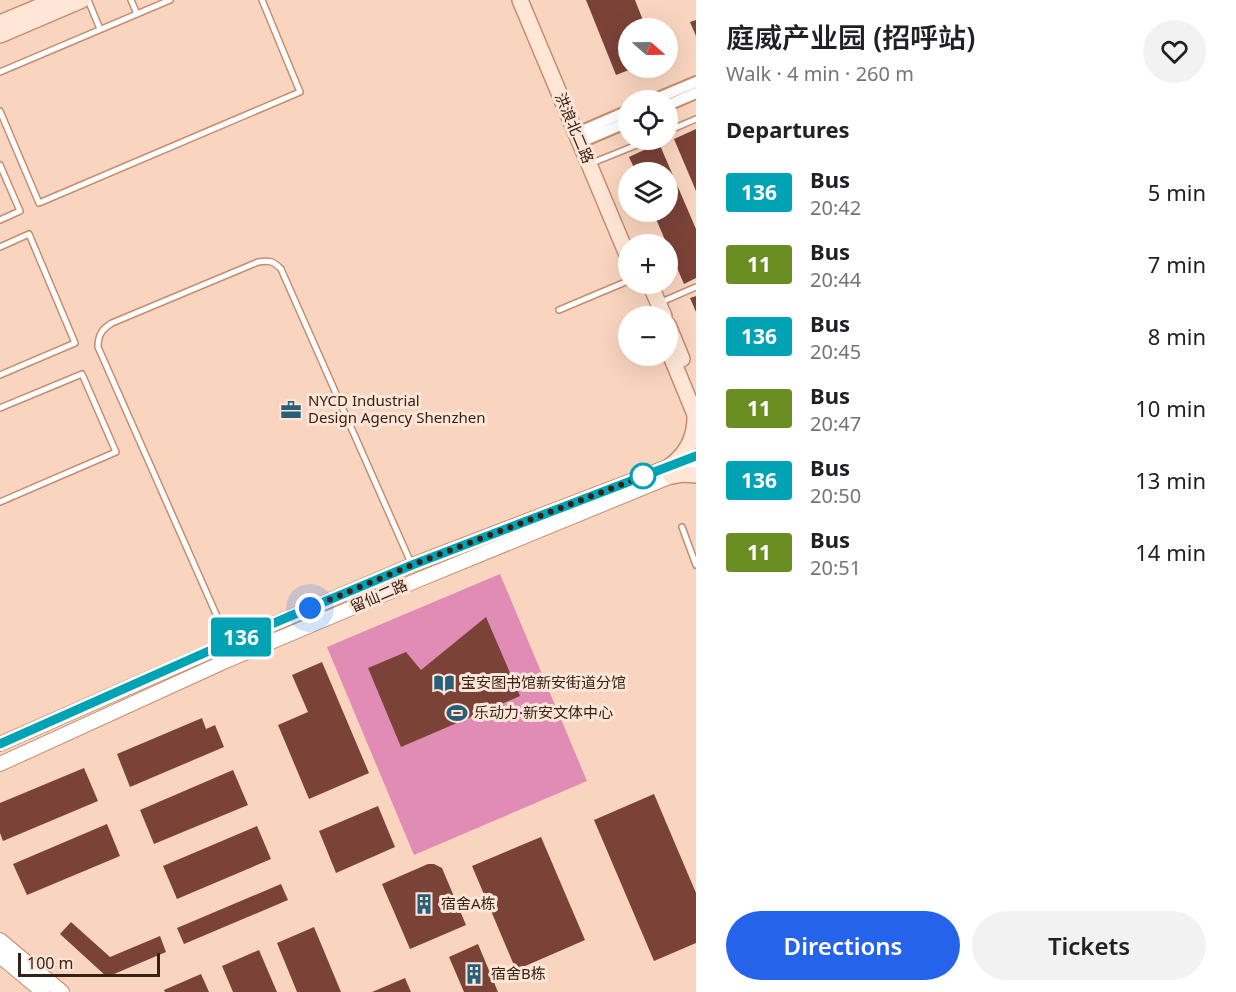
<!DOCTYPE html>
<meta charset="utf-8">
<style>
body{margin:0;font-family:"Noto Sans","Noto Sans SC",sans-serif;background:#f2f2f2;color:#202124;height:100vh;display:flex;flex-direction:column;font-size:22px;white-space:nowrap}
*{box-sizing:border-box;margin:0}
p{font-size:20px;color:#757577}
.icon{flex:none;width:33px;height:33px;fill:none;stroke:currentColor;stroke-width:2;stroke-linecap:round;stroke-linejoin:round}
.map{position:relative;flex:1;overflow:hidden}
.side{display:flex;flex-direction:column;background:#fff;width:540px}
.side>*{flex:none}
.badge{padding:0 12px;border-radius:4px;font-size:21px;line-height:39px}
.needle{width:39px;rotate:110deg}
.tools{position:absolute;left:618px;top:18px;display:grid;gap:12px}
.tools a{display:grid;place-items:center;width:60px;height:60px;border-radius:50%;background:#fff;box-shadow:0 6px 24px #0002;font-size:30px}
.scale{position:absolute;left:18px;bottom:15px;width:142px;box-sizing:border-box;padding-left:6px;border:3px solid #372115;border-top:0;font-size:16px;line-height:21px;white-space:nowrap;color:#372115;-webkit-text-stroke:4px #fde5d7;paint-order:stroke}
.you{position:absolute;width:30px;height:30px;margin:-15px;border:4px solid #fff;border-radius:50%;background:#1a73e8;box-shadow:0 0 0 9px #1a73e833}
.map>.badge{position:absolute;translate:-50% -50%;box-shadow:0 0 0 3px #fff}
h2{padding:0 30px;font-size:22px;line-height:54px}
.round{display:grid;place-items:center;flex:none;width:63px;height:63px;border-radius:32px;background:#f2f2f2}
.overview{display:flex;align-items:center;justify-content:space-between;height:102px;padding:0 30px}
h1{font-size:28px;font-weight:600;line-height:45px}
.primary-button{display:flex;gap:12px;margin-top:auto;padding:12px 30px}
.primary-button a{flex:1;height:69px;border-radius:36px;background:#2563eb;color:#fff;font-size:24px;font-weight:600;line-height:69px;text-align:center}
.primary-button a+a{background:#f2f2f2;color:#202124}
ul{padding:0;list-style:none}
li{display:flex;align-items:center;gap:18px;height:72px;padding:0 30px}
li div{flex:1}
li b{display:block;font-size:22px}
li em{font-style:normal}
li .badge{min-width:66px;font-weight:700;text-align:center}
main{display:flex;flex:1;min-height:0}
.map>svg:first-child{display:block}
.green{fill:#e18cb4}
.building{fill:#7b4238}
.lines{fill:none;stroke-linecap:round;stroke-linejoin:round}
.service-casing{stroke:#c58d6d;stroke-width:8}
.minor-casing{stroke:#c58d6d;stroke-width:14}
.tertiary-casing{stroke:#c58d6d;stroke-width:16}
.secondary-casing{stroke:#c58d6d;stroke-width:18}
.service{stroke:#fff;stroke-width:5}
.minor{stroke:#fff;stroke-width:10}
.tertiary{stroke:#fff;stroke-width:14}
.secondary{stroke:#ffe6d6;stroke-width:15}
.line-casing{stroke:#fff;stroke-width:14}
.line{stroke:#00a3b4;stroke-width:9}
.walk{stroke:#372115;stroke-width:6;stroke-dasharray:0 10.8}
.stop-dot{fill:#fff;stroke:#00a3b4;stroke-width:3}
.labels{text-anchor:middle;stroke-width:6;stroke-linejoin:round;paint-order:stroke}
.street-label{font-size:15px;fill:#372115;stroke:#fde5d7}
.poi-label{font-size:15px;fill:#372115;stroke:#fde5d7;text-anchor:start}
</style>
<main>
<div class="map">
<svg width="696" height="992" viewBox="0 0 696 992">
<rect width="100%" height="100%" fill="#f9d5c0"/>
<path class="green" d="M500,574L587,781L414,855L327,647Z"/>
<g class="building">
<path d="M586,0H635L646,28H628V68H634L616,75Z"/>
<path d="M696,20V36L690,22Z"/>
<path d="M696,129V191L674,139Z"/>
<path d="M659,143L696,229V278L684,284L653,212H668V172H636L629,157Z"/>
<path d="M696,296V312L690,298Z"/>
<path d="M486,617L520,696L401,747L368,668L406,652L421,670Z"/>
<path d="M322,662L369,773L309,799L278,725L308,712L292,675Z"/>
<path d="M202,718L206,729L215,725L224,747L130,787L117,754Z"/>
<path d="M84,768L98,801L3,841L0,833V803Z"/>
<path d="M233,770L248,805L154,844L140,810Z"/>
<path d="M654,794L696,893V943L654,961L594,820Z"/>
<path d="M378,806L395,847L336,873L319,831Z"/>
<path d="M107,824L120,856L27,895L13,864Z"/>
<path d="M257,826L271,859L177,899L163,866Z"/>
<path d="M541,837L585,940L516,970L472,866Z"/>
<path d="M428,864H434L442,868L466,925L410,949L382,884Z"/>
<path d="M281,884L288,900L184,944L177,928Z"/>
<path d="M71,922L110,957L160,936L166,952L107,977L60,934Z"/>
<path d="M314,927L341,992H297L277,943Z"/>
<path d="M478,944L498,992H464L449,957Z"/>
<path d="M259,950L277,992H233L222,966Z"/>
<path d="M201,974L209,992H165L164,990Z"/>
<path d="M405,978L411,992H372Z"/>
</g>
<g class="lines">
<g class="service-casing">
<g id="service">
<path d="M88,0L100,29"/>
<path d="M131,0L137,14"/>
<path d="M0,72L170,0"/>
<path d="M0,111L39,203L300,92L262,0"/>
<path d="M668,131L696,119"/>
<path d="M597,161L649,140"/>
<path d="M0,165L20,211L0,220"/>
<path d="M0,247L29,234L75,343L0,375"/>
<path d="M659,303L696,287"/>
<path d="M559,310L628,281"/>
<path d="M0,408L82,374L116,452L0,502"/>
<path d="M682,527L696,565"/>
<path d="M228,641L98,347C98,335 102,329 112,323L258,262C268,260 274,261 281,269L411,563"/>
</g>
</g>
<g class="minor-casing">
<g id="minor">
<path d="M653,100L696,82"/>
<path d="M668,105L696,93"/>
<path d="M628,111L584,130L579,138L588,139L628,122"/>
</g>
</g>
<g class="tertiary-casing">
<g id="tertiary">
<path d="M0,744L229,643L412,565L696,456"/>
<path d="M0,764L228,660L418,580L696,466"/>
<path d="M0,940L62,992"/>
<path d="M0,956L43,992"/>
</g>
</g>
<g class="secondary-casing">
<g id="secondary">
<path d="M520,0L628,257"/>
<path d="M0,23L55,0"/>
<path d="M0,35L82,0"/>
<path d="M650,284L664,316"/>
<path d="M668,325L682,359"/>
<path d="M668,349L696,417"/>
<path d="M670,466C688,453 696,436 695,414"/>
<path d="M671,476L683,474L696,475"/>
</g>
</g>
<use href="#service" class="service"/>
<use href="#minor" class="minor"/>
<use href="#tertiary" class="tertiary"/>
<use href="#secondary" class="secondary"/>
</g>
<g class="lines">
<g class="line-casing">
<path id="line" d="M0,744L229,642L412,565L696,456"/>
</g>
<use href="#line" class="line"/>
<path class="walk" d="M310,608L412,565L649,474L643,476"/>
</g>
<defs>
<g id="office-bare" transform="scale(1.62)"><path d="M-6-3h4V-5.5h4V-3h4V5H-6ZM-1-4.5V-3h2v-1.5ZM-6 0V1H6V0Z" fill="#275f79" stroke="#fde5d7" stroke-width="2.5" paint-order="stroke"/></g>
<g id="library-bare" transform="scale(1.62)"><path d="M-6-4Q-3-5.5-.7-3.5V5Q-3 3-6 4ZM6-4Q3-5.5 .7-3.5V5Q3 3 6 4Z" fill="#275f79" stroke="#fde5d7" stroke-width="2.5" paint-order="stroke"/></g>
<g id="stadium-bare" transform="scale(1.62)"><path d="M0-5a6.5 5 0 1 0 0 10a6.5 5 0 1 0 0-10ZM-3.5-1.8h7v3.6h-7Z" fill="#275f79" stroke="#fde5d7" stroke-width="2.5" paint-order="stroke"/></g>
<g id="building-bare" transform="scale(1.62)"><path d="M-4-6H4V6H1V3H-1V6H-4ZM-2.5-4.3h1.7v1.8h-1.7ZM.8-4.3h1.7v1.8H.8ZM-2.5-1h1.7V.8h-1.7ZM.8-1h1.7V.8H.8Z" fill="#275f79" stroke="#fde5d7" stroke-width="2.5" paint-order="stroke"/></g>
</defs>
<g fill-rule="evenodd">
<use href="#office-bare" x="291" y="410"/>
<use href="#library-bare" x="444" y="683"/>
<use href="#stadium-bare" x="457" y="713"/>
<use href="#building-bare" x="424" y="904"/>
<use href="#building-bare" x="474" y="974"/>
</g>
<circle class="stop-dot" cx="643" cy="476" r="12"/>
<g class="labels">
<g class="street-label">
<text transform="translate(574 128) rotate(67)" y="5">洪浪北二路</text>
<text transform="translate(379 596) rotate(-23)" y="5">留仙二路</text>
</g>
<g class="poi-label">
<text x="308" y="406">NYCD Industrial<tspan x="308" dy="17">Design Agency Shenzhen</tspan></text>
<text x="461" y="688">宝安图书馆新安街道分馆</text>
<text x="474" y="718">乐动力·新安文体中心</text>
<text x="441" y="909">宿舍A栋</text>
<text x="491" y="979">宿舍B栋</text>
</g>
</g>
</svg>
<div class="tools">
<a><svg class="needle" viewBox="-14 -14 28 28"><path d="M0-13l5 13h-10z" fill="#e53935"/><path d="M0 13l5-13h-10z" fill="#757577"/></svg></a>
<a><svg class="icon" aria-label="locate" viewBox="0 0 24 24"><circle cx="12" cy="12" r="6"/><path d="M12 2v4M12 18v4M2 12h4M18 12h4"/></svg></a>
<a><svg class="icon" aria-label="layers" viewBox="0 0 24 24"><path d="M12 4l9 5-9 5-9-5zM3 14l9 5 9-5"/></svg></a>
<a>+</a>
<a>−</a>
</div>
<div class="scale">100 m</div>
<div class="you" style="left:310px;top:608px"></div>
<b class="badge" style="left:241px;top:637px;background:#00a3b4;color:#fff">136</b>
</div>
<section class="side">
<div class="overview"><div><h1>庭威产业园 (招呼站)</h1><p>Walk · 4 min · 260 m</p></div><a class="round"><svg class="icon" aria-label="heart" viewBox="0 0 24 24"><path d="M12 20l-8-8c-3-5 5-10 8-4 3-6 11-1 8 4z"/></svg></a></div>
<h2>Departures</h2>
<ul>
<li><span class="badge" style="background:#00a3b4;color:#fff">136</span><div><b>Bus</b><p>20:42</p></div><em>5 min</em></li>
<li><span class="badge" style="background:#6b8e23;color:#fff">11</span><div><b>Bus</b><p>20:44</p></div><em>7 min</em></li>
<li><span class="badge" style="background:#00a3b4;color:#fff">136</span><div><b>Bus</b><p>20:45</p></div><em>8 min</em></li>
<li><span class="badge" style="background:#6b8e23;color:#fff">11</span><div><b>Bus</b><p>20:47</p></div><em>10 min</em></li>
<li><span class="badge" style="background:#00a3b4;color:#fff">136</span><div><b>Bus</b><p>20:50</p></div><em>13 min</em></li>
<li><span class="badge" style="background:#6b8e23;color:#fff">11</span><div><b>Bus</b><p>20:51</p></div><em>14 min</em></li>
</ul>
<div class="primary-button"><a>Directions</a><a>Tickets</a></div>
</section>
</main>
